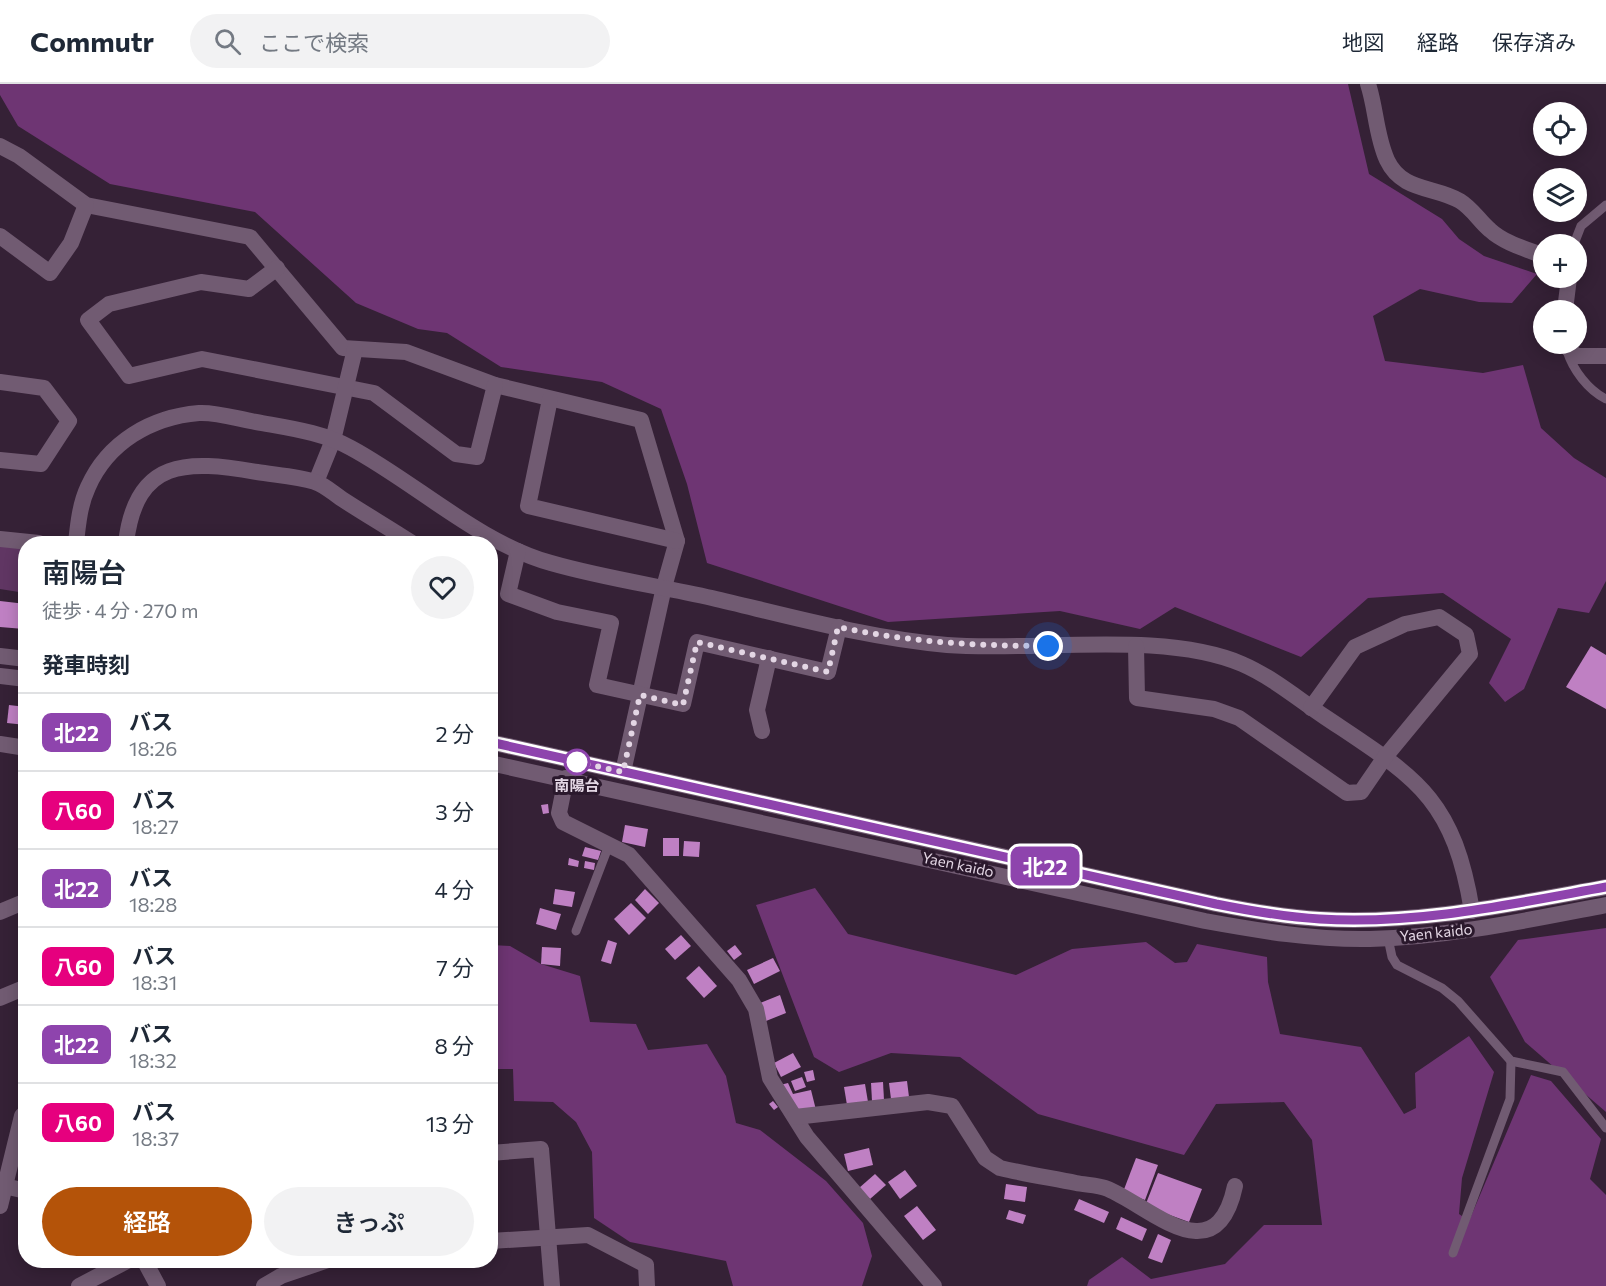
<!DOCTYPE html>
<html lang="ja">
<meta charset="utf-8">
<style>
body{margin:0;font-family:Commissioner,"Noto Sans JP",sans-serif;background:#f2f2f3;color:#1f2937;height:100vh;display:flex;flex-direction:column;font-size:22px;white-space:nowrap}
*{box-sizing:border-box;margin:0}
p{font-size:20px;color:#747a83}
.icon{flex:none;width:33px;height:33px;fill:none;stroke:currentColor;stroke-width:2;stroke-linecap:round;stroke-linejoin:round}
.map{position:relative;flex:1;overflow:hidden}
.details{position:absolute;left:18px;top:452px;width:480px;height:732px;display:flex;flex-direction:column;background:#fff;border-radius:24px;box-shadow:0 3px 15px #0003}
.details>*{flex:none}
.badge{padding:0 12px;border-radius:9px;font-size:21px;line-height:39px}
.controls{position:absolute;left:1533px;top:18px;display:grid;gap:12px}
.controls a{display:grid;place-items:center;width:54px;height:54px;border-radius:50%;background:#fff;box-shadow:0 3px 15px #0003;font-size:30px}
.you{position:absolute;width:30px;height:30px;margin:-15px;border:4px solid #fff;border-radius:50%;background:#1a73e8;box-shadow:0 0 0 9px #1a73e833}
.map>.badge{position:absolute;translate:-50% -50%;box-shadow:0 0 0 3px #fff}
h2{padding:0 24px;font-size:22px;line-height:54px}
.round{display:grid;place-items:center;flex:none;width:63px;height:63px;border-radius:32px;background:#f2f2f3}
.headline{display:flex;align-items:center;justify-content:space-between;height:102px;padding:0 24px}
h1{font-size:28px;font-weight:600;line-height:45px}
.button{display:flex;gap:12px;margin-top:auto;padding:12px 24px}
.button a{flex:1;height:69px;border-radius:36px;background:#b45309;color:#fff;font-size:24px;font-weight:600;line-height:69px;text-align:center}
.button a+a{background:#f2f2f3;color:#1f2937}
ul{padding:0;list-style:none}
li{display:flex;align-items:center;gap:18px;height:78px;padding:0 24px;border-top:2px solid #e0e1e3}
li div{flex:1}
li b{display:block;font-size:22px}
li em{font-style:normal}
li .badge{min-width:66px;font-weight:700;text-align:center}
header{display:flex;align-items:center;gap:36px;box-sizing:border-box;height:84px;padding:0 30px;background:#fff;border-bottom:2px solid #e0e1e3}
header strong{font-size:28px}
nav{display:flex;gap:33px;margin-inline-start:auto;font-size:21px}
.search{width:420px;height:54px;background:#f2f2f3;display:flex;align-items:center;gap:15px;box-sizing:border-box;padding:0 21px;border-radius:33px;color:#747a83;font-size:22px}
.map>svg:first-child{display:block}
.green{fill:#603663}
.forest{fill:#6e3573}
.building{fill:#bf80c3}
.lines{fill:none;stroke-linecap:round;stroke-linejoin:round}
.service{stroke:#715b72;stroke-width:9}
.minor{stroke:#715b72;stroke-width:16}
.tertiary{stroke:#715b72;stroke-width:16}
.secondary{stroke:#715b72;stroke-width:16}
.line-casing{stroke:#fff;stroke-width:14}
.line{stroke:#8e44ad;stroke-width:9}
.walk{stroke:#e3d6e4;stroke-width:6;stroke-dasharray:0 10.8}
.stop-dot{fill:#fff;stroke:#8e44ad;stroke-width:3}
.labels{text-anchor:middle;stroke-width:6;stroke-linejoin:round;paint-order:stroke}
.stop-label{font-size:15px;font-weight:bold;fill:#e3d6e4;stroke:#2a182c}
.street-label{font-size:15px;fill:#e3d6e4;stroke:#2a182c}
</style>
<header>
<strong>Commutr</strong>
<div class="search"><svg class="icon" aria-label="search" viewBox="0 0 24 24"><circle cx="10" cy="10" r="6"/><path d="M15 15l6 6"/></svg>ここで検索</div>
<nav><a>地図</a><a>経路</a><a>保存済み</a></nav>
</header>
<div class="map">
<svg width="1606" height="1202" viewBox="0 0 1606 1202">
<rect width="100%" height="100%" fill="#352136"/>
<path class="green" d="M0,462L25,464V509L0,505Z"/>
<g class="forest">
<path d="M0,0H1348L1369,90L1442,135L1459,155L1484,172L1537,190L1512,219L1479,218L1420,205L1373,232L1385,277L1483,289L1523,281L1541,344L1574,374L1606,394V497L1589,529L1558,524L1524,605L1505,618L1489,599L1511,555L1443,509L1368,514L1301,573L1175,523L1140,545L1060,527L888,538L707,479L687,400L661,325L602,298L501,283L447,249L418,245L356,219L255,128L110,100L18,42L0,11Z"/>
<path d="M815,804L848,850L1016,891L1072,865L1146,858L1175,879L1187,878L1197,860L1267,873L1268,898L1280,950L1361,963L1404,1030L1416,1024L1415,989L1469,952L1494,988L1462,1094L1459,1130L1469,1137L1531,991L1551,997L1601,1055L1590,1095L1606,1111V1202H1087L1089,1196L1122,1173L1151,1195L1225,1180L1264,1141H1322L1312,1056L1284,1018L1216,1020L1184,1071L1038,1030L960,973L891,969L839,988L814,973L756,821Z"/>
<path d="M1606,844V1028L1525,958L1490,893L1518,856Z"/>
<path d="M491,861L510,862L541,880L580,892L590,938L636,940L648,966L707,960L726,992L736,1039L760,1046L826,1097L863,1139L872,1172L862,1202H733L726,1177L630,1158L594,1134L592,1068L576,1038L553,1018L514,1017L513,985H491Z"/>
</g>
<g class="building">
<path d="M0,517L26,520L24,545L0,543Z"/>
<path d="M1591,562L1606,571V625L1566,603Z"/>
<path d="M9,621L26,623V641L7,639Z"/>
<path d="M548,720L549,729L543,730L541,721Z"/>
<path d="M625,741L648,745L645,763L622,758Z"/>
<rect x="663" y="754" width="16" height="18"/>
<path d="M684,757L700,758L699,773L683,772Z"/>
<path d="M585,763L601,767L598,776L582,772Z"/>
<path d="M569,774L579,777L578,783L568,781Z"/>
<path d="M585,777L595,779L594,786L584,784Z"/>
<path d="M555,805L575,808L572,823L553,820Z"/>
<path d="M645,805L659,819L648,830L635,816Z"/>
<path d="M631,819L646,834L629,851L614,835Z"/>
<path d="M540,824L561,830L556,846L536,840Z"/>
<path d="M681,851L691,862L675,876L665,865Z"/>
<path d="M608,856L617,859L611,880L601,877Z"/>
<path d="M735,861L742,870L734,876L727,867Z"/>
<path d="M542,863L561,864L560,882L541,880Z"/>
<path d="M773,874L780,887L754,900L747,886Z"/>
<path d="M699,882L717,902L704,914L686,894Z"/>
<path d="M780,911L786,929L766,937L760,919Z"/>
<path d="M793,969L801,983L781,993L774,979Z"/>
<path d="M813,986L815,996L807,998L804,988Z"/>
<path d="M802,993L806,1003L795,1007L791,997Z"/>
<path d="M907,997L909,1013L891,1015L889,999Z"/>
<path d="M883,998L884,1016L872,1017L871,999Z"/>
<path d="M788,999L793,1010L811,1006L816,1026L799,1029L780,1001Z"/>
<path d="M865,1000L868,1018L847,1021L844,1003Z"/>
<path d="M773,1017L778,1023L774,1026L769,1020Z"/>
<path d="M869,1064L873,1081L848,1087L844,1070Z"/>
<path d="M1136,1074L1158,1081L1145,1116L1123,1108Z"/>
<path d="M905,1086L917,1102L900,1115L888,1098Z"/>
<path d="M1158,1089L1202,1105L1189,1138L1145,1122Z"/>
<path d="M875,1090L886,1101L870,1115L859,1104Z"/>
<path d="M1006,1100L1027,1103L1025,1118L1004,1115Z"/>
<path d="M1079,1115L1109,1128L1104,1139L1074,1126Z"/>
<path d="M917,1122L936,1146L923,1156L904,1132Z"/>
<path d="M1009,1126L1026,1131L1023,1140L1006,1135Z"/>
<path d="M1121,1133L1147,1145L1142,1157L1116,1145Z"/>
<path d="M1158,1150L1171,1156L1162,1179L1148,1174Z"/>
</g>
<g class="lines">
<g class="service">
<path d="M1574,160L1581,142L1606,121"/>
<path d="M1567,267C1573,286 1588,306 1606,315"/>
<path d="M576,847L609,761"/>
<path d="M1388,854L1392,873L1397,881L1442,904L1458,917L1511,977L1563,988L1606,1044"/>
<path d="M1453,1169L1510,1015L1511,977"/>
</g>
<g class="minor">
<path d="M1368,0C1376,24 1376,52 1387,76C1402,108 1435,102 1460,117C1473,125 1479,137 1490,146C1504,159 1526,165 1544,172"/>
<path d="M0,62L19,72L86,121L250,153L343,264L406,268L495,301L641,336L677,457L664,503L623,688"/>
<path d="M0,152L50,189L71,159L86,121"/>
<path d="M277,184L249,205L201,198L109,220L88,236L129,292L202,275L374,309L456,370L477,373L495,301"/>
<path d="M1565,226L1569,194"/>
<path d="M1564,260L1576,272H1606"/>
<path d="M0,298L44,304L69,337L41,380L0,376"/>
<path d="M550,315L528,422L677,457"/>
<path d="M316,398L333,356L355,265"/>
<path d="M0,455L39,459"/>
<path d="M76,459C78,440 80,420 88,403C108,358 151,333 199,329C217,328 238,335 256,338C288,344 322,348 351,364C416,399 479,459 551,479C603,494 659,502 712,514C789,532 867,554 947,561C1035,568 1162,546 1242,580C1272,593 1298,615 1325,633C1416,694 1453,712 1472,827"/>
<path d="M126,459C136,374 187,376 257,388C275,391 297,392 315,398C325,401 334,410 342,415C365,430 389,444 412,459"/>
<path d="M518,467L508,510L557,528L611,539L597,601L683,620L697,558L828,588L839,543"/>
<path d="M1136,562L1137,614L1214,625L1239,634L1347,709L1361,708L1385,673L1470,570L1466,551L1439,533L1405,540L1355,563L1311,624"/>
<path d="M762,647L757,626L769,574"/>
<path d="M0,660L26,664"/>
<path d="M566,694L559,729L563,738L629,771L739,896L756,925L770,994L807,1053L934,1202"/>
<path d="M0,828L26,817"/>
<path d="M795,1033L928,1018L952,1022L985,1074L1000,1084C1025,1090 1051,1094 1076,1099C1086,1101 1099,1101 1108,1105C1152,1124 1216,1191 1235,1102"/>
<path d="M490,1069L541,1065L552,1202"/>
<path d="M0,1101L26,1107"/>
<path d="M0,1122L22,1032L26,1028"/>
<path d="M490,1157L588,1151L646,1181L647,1202"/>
<path d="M144,1176L158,1202"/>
<path d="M79,1202L129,1176"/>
<path d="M264,1202L281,1192L328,1176"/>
</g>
<path class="tertiary" d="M0,914L26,903"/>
<g class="secondary">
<path d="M0,572L26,575"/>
<path d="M0,592L26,595"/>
<path d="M490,658L1216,820C1251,827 1285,833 1320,835C1417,841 1512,820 1606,803"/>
<path d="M490,679L1205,837C1260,847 1314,856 1370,855C1449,853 1528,836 1606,821"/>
</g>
</g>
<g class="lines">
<g class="line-casing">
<path id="line" d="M490,658L1216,820C1251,827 1285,833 1320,835C1417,841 1512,820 1606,803"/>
</g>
<use href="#line" class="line"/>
<path class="walk" d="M577,678L623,688L640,611L683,621L697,558L828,588L838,543C908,558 977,562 1048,562"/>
</g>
<circle class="stop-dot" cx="577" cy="678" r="12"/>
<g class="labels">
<g class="stop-label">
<text x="577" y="707">南陽台</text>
</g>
<g class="street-label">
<text transform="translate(958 781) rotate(12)" y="5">Yaen kaido</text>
<text transform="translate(1436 849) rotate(-6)" y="5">Yaen kaido</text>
</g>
</g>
</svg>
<div class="controls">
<a><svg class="icon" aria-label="locate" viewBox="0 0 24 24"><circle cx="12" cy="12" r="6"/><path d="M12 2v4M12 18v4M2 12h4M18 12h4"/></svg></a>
<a><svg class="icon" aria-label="layers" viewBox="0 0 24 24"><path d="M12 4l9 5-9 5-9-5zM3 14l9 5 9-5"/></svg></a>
<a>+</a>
<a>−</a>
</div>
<div class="you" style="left:1048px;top:562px"></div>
<b class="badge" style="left:1045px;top:782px;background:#8e44ad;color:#fff">北22</b>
<section class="details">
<div class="headline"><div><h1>南陽台</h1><p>徒歩 · 4 分 · 270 m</p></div><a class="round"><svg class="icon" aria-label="heart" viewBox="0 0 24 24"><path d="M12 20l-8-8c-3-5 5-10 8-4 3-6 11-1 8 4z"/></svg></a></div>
<h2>発車時刻</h2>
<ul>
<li><span class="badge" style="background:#8e44ad;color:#fff">北22</span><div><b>バス</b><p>18:26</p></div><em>2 分</em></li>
<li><span class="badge" style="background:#e6007e;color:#fff">八60</span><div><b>バス</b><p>18:27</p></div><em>3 分</em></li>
<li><span class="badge" style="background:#8e44ad;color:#fff">北22</span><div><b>バス</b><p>18:28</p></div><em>4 分</em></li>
<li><span class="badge" style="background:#e6007e;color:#fff">八60</span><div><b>バス</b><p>18:31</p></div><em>7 分</em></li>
<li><span class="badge" style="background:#8e44ad;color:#fff">北22</span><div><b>バス</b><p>18:32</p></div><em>8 分</em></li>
<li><span class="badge" style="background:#e6007e;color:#fff">八60</span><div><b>バス</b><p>18:37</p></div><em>13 分</em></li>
</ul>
<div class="button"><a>経路</a><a>きっぷ</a></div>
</section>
</div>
